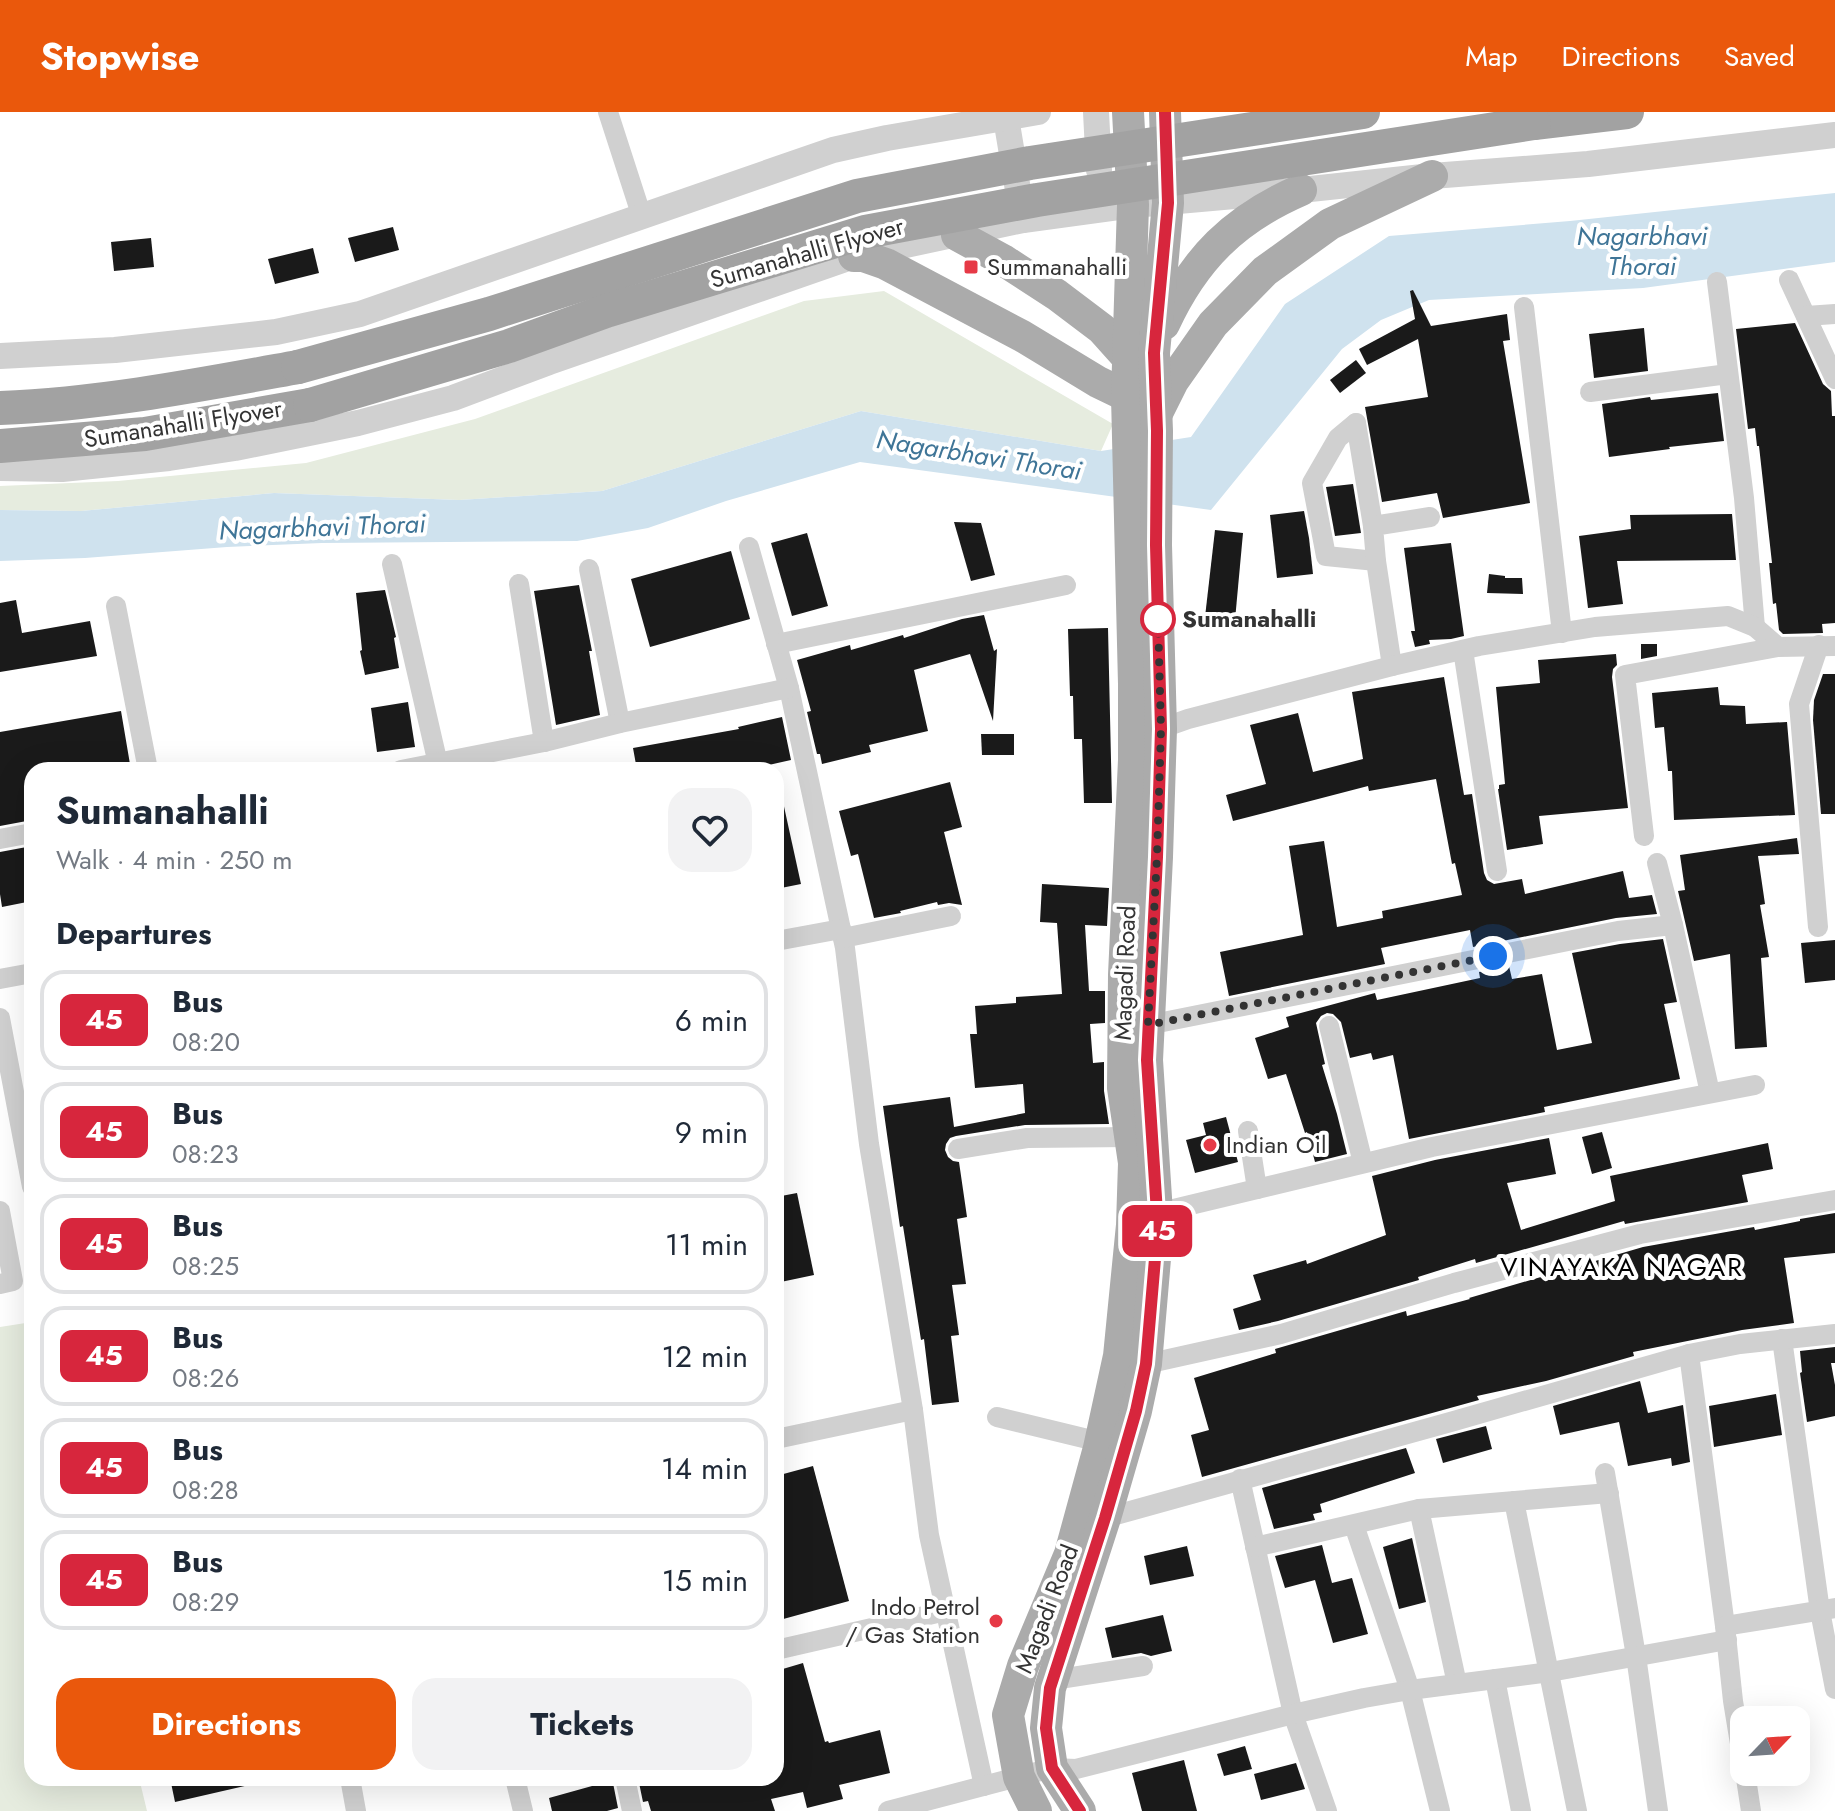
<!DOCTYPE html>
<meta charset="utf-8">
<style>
body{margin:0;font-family:Jost,sans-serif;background:#f2f2f3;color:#1f2937;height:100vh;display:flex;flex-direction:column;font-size:30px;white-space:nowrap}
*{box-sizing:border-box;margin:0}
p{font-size:26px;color:#747a83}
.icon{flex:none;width:44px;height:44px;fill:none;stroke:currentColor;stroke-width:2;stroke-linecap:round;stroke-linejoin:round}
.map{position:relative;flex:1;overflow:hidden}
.side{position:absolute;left:24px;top:650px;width:760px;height:1024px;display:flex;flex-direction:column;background:#fff;border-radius:24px;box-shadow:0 8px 32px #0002}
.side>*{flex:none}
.badge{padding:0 16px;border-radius:12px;font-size:28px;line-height:52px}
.needle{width:52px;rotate:65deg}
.tools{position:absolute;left:1730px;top:1594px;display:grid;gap:16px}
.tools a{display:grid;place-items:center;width:80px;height:80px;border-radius:16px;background:#fff;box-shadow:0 8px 32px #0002;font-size:40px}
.you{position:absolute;width:40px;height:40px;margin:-20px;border:6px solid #fff;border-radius:50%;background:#1a73e8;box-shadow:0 0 0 12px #1a73e833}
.map>.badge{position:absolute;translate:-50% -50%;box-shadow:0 0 0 4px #fff}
h2{padding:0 32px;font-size:30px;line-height:72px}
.round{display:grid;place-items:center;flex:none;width:84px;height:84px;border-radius:24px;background:#f2f2f3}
.overview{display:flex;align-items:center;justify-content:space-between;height:136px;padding:0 32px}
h1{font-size:38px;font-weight:700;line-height:60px}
.primary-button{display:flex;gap:16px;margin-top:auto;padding:16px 32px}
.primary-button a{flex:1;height:92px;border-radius:24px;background:#ea580c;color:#fff;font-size:32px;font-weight:700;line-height:92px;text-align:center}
.primary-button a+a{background:#f2f2f3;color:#1f2937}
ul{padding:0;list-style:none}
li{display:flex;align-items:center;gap:24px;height:100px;margin:0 16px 12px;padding:0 16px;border:4px solid #e0e1e3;border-radius:24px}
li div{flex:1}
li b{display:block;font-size:30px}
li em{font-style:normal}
li .badge{min-width:88px;font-weight:700;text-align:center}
header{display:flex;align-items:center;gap:48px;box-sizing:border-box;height:112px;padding:0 40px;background:#ea580c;color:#fff}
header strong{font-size:38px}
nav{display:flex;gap:44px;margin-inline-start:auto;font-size:28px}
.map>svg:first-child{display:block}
.green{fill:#e6ecdf}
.water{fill:#cfe2ee}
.building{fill:#1a1a1a}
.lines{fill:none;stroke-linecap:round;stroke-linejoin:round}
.minor{stroke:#d0d0d0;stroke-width:20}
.tertiary{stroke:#d0d0d0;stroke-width:26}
.primary{stroke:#ababab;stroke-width:32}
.trunk{stroke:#a2a2a2;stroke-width:34}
.trunk-bridge{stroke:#a2a2a2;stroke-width:34}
.line-casing{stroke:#fff;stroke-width:18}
.line{stroke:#d7263d;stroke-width:12}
.walk{stroke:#333;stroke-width:8;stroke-dasharray:0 14.4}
.poi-dot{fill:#e63946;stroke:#fff;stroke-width:3}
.stop-dot{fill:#fff;stroke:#d7263d;stroke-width:4}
.labels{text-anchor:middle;stroke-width:8;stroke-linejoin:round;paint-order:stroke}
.street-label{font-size:24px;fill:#333;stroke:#fff}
.poi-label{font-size:24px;fill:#333;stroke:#fff;text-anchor:start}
.stop-label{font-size:24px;font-weight:bold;fill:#333;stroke:#fff;text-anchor:start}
.water-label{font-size:26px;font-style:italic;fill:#3f7597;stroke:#fff}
.neighbourhood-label{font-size:26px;letter-spacing:2px;fill:#000;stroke:#fff}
</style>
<header>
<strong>Stopwise</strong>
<nav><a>Map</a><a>Directions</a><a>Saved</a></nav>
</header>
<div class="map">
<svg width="1835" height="1699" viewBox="0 0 1835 1699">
<rect width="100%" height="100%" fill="#fff"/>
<g class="green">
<path d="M884,179L1113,312L1101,339L861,299L602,379L459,388L274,381L81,399L0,398V374L118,369L306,351L475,307L804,189Z"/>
<path d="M32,1210V1666H139L147,1699H0V1215Z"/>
</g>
<path class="water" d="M1835,81V150L1643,176L1429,188L1381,208L1342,237L1211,398L860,350L726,389L648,416L577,429L322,431L227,435L85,446L0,449V398L81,399L274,381L459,388L602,379L861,299L1101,339L1191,325L1285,192L1389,124L1570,109Z"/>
<g class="building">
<path d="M393,115L399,138L355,150L348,126Z"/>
<path d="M151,126L154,155L114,159L111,130Z"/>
<path d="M313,136L319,161L275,172L268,147Z"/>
<path d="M1413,178L1431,214L1507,202L1510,228L1503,229L1530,391L1443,406L1437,381L1382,390L1365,295L1428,285L1418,227L1367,253L1359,237L1415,207L1410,179Z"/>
<path d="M1795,211L1823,272L1831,279L1832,304H1835V511L1822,512L1823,521L1783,522L1779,518L1776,491L1773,492L1769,451H1772L1759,334H1757L1755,316L1748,317L1736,217Z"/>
<path d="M1644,216L1648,259L1594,266L1589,222Z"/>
<path d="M1356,248L1366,261L1340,281L1330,268Z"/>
<path d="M1718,281L1724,329L1669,335L1670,337L1609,345L1602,292L1650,285L1651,288Z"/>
<path d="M1353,372L1361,421L1335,424L1326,375Z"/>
<path d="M1304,399L1309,426L1313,462L1277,466L1270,403Z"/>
<path d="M1732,402L1736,448L1617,449L1623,492L1588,496L1579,424L1631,417L1630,403Z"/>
<path d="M954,410L981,411L995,463L971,469Z"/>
<path d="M1215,418L1243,421L1235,508L1205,505Z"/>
<path d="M807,421L828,494L792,504L771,431Z"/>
<path d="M1451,431L1464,524L1451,527L1429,528L1430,532L1415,535L1411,519H1415L1404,436Z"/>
<path d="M731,439L750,507L650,535L631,467Z"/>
<path d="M1489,462L1505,464V466H1522L1523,482L1487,481Z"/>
<path d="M579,473L592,539H589L600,603L556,613L534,479Z"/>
<path d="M385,478L396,525L394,526L399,556L365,563L360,539L362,538L356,481Z"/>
<path d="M16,488L22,521L90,509L97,544L0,560V491Z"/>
<path d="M984,503L994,539L997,537L993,609L970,542L914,558L928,619L869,633L871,640L822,652L820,642H817L807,600L811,599L797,548L850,533L851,538L903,523L904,526L962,507Z"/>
<path d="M1108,516L1112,691H1084L1082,627H1074L1073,584H1070L1068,517Z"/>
<path d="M1641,532H1657V544L1641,547Z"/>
<path d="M1616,542L1617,553L1613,557L1612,565L1628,696L1539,704L1543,732L1507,738L1498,677H1499V673L1505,672L1496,575L1540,571L1538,548Z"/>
<path d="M1823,562H1835V702H1821L1813,608L1814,588Z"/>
<path d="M1444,565L1464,683L1472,682L1484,761L1487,768L1494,772L1522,767L1525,782L1623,759L1629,786L1652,783L1657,802L1616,806L1473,835L1470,818L1381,836L1385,852L1229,884L1220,840L1303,823L1289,734L1324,729L1337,815L1383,806L1382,799L1462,783L1455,751L1452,752L1436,667L1369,679L1368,674L1233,709L1226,683L1266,672L1250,613L1298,601L1313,660L1363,647L1352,580Z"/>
<path d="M1718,575L1720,593L1745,594L1746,612L1787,610L1795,703L1674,708L1672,659H1668L1664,615L1655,616L1652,581Z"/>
<path d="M408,590L415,635L377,640L371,596Z"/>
<path d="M121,599L131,658H32V708L0,714V620Z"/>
<path d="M782,605L791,648L746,658H637L633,636L739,617L738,615Z"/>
<path d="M981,622H1014V643H982Z"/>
<path d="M950,670L962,715L944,720L962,793L949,791L938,793L937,790L900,799L901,801L874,806L858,742L851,744L839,699Z"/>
<path d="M783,690L801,772L776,777V691Z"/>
<path d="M1797,726L1799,742L1758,744L1765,792L1760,793L1769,845L1761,846L1767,935L1735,937L1730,842L1694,849L1678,779L1685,778L1680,743Z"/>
<path d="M32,734V789L2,795L0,782V740Z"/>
<path d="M1042,772L1109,776L1107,814L1085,813L1089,879H1105V911L1090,912L1093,951L1104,950V979L1109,1012L1025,1013L956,1024L950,1026L946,1032L945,1038L948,1045L953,1049L959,1050L967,1105L957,1107L966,1172L952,1173L959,1223L951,1224L959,1290L932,1293L924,1227L921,1228L903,1114L900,1115L883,994L950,985L954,1015L1025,1001L1023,972L975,976L970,922H977L975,894L1016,891V885L1062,882L1057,811L1040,810Z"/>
<path d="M1663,827L1677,890L1664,892L1680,967L1544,995L1545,1000L1409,1027L1393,943L1373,948L1371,941L1350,946L1341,910L1333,902L1327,901L1321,904L1316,911L1325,952L1322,953L1337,1002L1347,1042L1315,1050L1307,1020L1305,1021L1286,962L1268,967L1255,926L1289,915L1286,905L1375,881L1377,888L1480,866L1479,860L1509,854L1512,867L1542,862L1557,938L1592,931L1572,841L1620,832Z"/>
<path d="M1835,828V868L1805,871L1801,831Z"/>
<path d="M1226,1005L1238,1050L1195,1061L1186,1028L1206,1023L1203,1011Z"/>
<path d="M1602,1020L1612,1056L1592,1062L1582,1025Z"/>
<path d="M1549,1026L1556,1062L1507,1071L1521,1118L1615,1089L1610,1064L1768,1031L1773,1057L1742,1063L1748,1090L1625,1112L1624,1109L1476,1151L1475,1147L1418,1165L1419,1168L1278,1209L1239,1218L1233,1197L1261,1188L1253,1163L1306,1148L1307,1152L1386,1123L1372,1064L1435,1048Z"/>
<path d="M797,1081L814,1163L776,1171V1085Z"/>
<path d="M1835,1101V1141L1784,1146L1794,1211L1742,1218L1633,1240L1634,1244L1546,1269L1477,1284L1479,1288L1202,1365L1191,1323L1209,1318L1194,1266L1276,1241L1275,1237L1406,1199L1407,1204L1470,1187L1469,1186L1643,1135L1754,1115L1755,1118L1800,1109V1107Z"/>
<path d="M1835,1235V1251H1831L1835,1273V1304L1807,1310L1800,1261L1802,1260L1800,1239Z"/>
<path d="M1640,1269L1648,1301L1683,1293L1690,1350L1672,1354L1671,1346L1628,1354L1619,1310L1560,1323L1553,1294Z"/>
<path d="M1776,1282L1782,1323L1714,1335L1709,1294Z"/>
<path d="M1486,1314L1492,1337L1443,1351L1436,1327Z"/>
<path d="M1406,1336L1415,1361L1320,1392L1322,1400L1313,1402L1315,1408L1274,1417L1262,1376Z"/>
<path d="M813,1354L849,1489L776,1509V1364Z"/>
<path d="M1412,1426L1426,1490L1399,1497L1383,1435Z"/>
<path d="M1322,1433L1332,1471L1352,1466L1368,1522L1333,1531L1315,1468L1285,1476L1275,1444Z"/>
<path d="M1187,1434L1194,1464L1150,1473L1144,1444Z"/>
<path d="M1163,1503L1172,1539L1151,1544L1141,1541L1112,1546L1105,1516Z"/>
<path d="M803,1551L825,1630L828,1629L829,1631L880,1618L890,1661L839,1673L843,1687L807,1696L803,1680L771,1687L775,1699H651L648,1689L643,1690L638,1666H776V1559Z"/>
<path d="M1245,1634L1252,1657L1224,1664L1217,1642Z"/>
<path d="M1184,1648L1197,1699H1142L1132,1661Z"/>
<path d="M1296,1651L1305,1677L1261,1688L1254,1662Z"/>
<path d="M170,1666H249V1673L175,1690Z"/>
<path d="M609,1666H612L618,1696L607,1699H552L549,1686L610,1669Z"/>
</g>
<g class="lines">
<g class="minor">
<path d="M608,0L642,105"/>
<path d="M1789,168L1835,267"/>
<path d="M1717,170L1744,386L1755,515"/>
<path d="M1524,195L1562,521"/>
<path d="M1806,204L1835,202"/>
<path d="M1590,280L1728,262"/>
<path d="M1356,311L1338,326L1312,371L1326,444L1376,449L1392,554"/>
<path d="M1356,311L1373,414"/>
<path d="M749,435L789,576L845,836L869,1032L913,1298L929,1423L984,1674"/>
<path d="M1376,449L1373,414L1430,405"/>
<path d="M392,452L438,652"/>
<path d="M589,457L620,611"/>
<path d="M519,472L544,630"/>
<path d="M116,494L148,658"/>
<path d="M776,532L1066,473"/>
<path d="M1463,538L1497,759"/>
<path d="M1154,619L1188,607L1392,554L1479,534L1595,515L1728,504L1755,515L1778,535L1835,534"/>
<path d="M401,658L544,630L620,611L789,576"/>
<path d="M1644,724L1625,563L1778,535"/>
<path d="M0,727L32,721"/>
<path d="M1657,751L1673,813"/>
<path d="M1818,815L1799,592L1819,533"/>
<path d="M843,826L951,804"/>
<path d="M776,829L841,817"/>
<path d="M0,867L32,861"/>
<path d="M0,906L32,1075"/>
<path d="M1148,913L1618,819L1673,813L1710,981"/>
<path d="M1329,914L1363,1051"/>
<path d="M1248,1019L1257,1077"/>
<path d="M958,1037L1027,1026L1130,1025"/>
<path d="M0,1099L13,1169L0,1172"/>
<path d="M1157,1101L1432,1035L1755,973"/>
<path d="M1782,1227L1820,1499L1835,1577"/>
<path d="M1689,1242L1725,1514L1733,1589L1744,1656"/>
<path d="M1146,1252L1281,1222L1454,1171L1640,1122L1835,1088"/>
<path d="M997,1305L1100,1330"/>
<path d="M776,1327L913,1298"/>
<path d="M1605,1361L1636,1544L1658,1699"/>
<path d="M1240,1367L1293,1602L1327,1699"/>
<path d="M1514,1389L1577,1699"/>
<path d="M1419,1397L1457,1572"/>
<path d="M1105,1406L1454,1309L1689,1242L1740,1232L1835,1222"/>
<path d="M1354,1413L1410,1578L1440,1699"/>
<path d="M1255,1435L1419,1397L1609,1381"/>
<path d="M1725,1514L1835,1496"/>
<path d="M776,1538L946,1499"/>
<path d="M1495,1567L1521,1699"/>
<path d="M1053,1568L1143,1554"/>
<path d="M1745,1660L1751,1699"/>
<path d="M350,1666L356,1699"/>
<path d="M515,1666L523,1699"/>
<path d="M625,1666L632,1699"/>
<path d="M888,1699L1052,1656L1076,1657L1293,1602L1364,1586L1410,1578L1550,1560L1727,1528"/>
</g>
<g class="tertiary">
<path d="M1096,0L1099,58"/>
<path d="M1006,6L1023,108"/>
<path d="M0,244L115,238L276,220L360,202L833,38L887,26L1038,0"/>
<path d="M0,356L62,357L169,346L235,336L358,311L453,286L549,250L854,144L1023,108L1133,93L1301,78L1432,64L1588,52L1835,23"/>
</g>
<g class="primary">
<path d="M957,123L1003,148L1057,183L1102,217L1128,246"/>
<path d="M854,144H863L886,152L1022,224L1098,270L1127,284"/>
<path d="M1164,212C1194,147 1234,107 1301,78"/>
<path d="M1157,301L1173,269L1213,212L1265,159L1330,112L1432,64"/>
<path d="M1036,1699L1019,1665L1008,1603L1023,1554L1070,1442L1099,1336L1119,1244L1132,1113L1134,1051L1123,976L1124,863L1134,648V572L1127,284L1133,93L1128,0"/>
<path d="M1080,1699L1052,1656L1046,1616L1050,1576L1105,1406L1136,1299L1146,1252L1156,1135L1157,1101L1147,948L1157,745L1161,617L1156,433L1157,319L1154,241L1168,91L1165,0"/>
</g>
<g class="trunk">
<path d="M1534,11L1627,0"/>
<path d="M0,296C101,292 199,273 298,255"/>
<path d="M0,334L145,322L310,293"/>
</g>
<g class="trunk-bridge">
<path d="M298,255L489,202L857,84L1030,51L1363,0"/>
<path d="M310,293L509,234L606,199L865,120L1037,88L1534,11"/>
</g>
</g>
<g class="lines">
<g class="line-casing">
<path id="line" d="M1080,1699L1052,1656L1046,1616L1050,1576L1105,1406L1136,1299L1146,1252L1156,1135L1157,1101L1147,948L1157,745L1161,617L1156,433L1157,319L1154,241L1168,91L1165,0"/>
</g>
<use href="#line" class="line"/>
<path class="walk" d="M1158,507L1161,617L1157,745L1148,913L1493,844"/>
</g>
<g class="poi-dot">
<rect x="963" y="147" width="16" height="16" rx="4"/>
<circle cx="1210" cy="1033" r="8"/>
<circle cx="996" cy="1509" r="8"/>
</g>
<circle class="stop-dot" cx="1158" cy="507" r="16"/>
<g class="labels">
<g class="street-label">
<text transform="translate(807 141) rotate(-16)" y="8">Sumanahalli Flyover</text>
<text transform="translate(183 312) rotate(-9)" y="8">Sumanahalli Flyover</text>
<text transform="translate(1125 861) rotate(-88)" y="8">Magadi Road</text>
<text transform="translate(1047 1497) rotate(-69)" y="8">Magadi Road</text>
</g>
<g class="poi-label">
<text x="987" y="163">Summanahalli</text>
<text x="1226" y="1041">Indian Oil</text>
<text x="980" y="1503" text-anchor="end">Indo Petrol<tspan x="980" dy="28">/ Gas Station</tspan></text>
</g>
<g class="stop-label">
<text x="1182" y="515">Sumanahalli</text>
</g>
<g class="water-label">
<text x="1642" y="133">Nagarbhavi<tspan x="1642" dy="30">Thorai</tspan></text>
<text transform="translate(979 343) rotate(9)" y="9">Nagarbhavi Thorai</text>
<text transform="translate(322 415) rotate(-2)" y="9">Nagarbhavi Thorai</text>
</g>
<g class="neighbourhood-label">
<text x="1622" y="1164">VINAYAKA NAGAR</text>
</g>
</g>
</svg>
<div class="tools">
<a><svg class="needle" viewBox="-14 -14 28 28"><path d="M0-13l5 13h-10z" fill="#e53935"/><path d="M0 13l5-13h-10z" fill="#747a83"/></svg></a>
</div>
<div class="you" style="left:1493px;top:844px"></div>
<b class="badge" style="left:1157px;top:1119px;background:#d7263d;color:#fff">45</b>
<section class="side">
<div class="overview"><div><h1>Sumanahalli</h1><p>Walk · 4 min · 250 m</p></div><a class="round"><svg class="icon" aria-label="heart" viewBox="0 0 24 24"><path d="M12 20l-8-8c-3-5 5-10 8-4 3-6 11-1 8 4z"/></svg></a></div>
<h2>Departures</h2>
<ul>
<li><span class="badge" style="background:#d7263d;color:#fff">45</span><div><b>Bus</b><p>08:20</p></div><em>6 min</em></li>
<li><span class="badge" style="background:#d7263d;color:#fff">45</span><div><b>Bus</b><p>08:23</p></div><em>9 min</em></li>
<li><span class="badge" style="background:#d7263d;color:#fff">45</span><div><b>Bus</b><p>08:25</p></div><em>11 min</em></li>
<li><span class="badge" style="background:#d7263d;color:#fff">45</span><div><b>Bus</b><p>08:26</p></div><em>12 min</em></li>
<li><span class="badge" style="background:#d7263d;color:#fff">45</span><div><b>Bus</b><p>08:28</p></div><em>14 min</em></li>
<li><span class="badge" style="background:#d7263d;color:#fff">45</span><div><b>Bus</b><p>08:29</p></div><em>15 min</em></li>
</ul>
<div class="primary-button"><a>Directions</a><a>Tickets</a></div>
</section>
</div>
